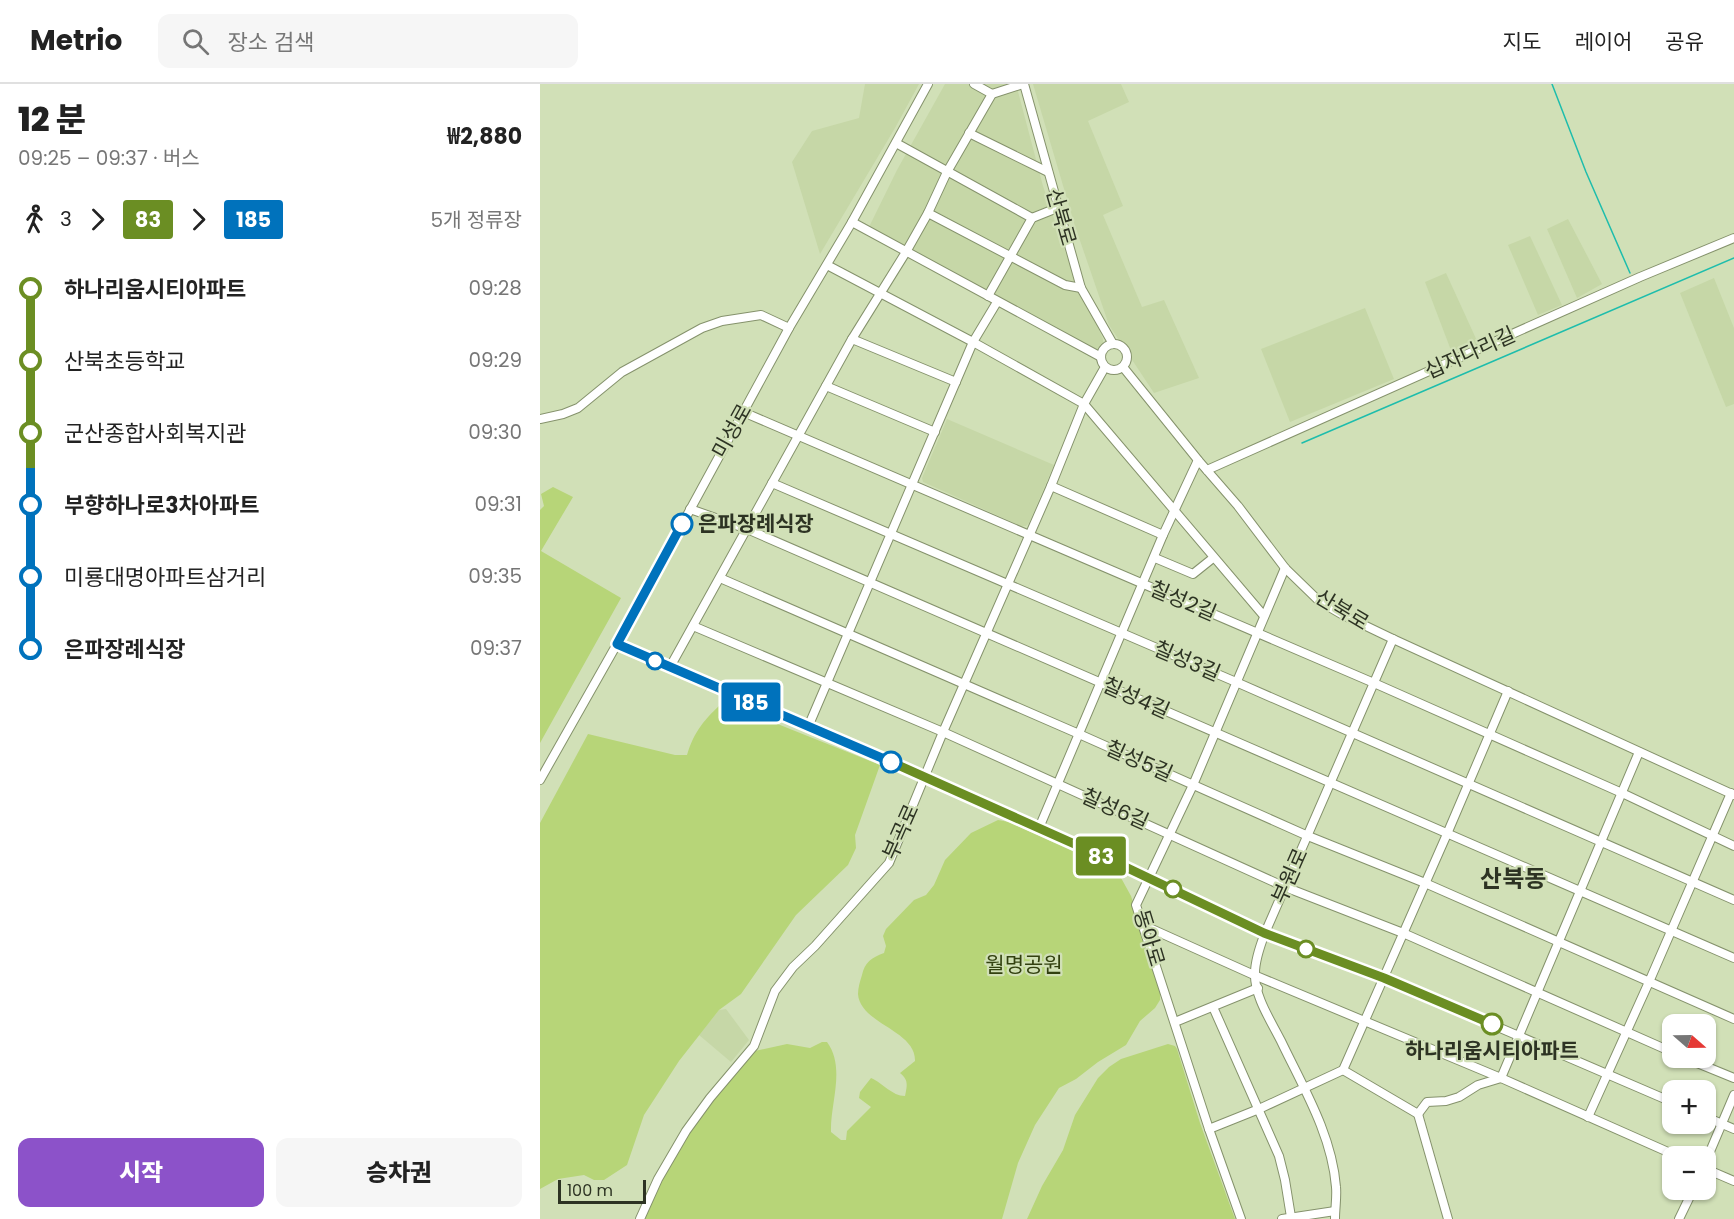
<!DOCTYPE html>
<html lang="ko">
<meta charset="utf-8">
<style>
body{margin:0;font-family:Poppins,"Noto Sans KR",sans-serif;background:#f6f6f6;color:#222;height:100vh;display:flex;flex-direction:column;font-size:22px;white-space:nowrap}
*{box-sizing:border-box;margin:0}
p{font-size:20px;color:#767676}
.icon{flex:none;width:33px;height:33px;fill:none;stroke:currentColor;stroke-width:2;stroke-linecap:round;stroke-linejoin:round}
.map{position:relative;flex:1;overflow:hidden}
.panel{display:flex;flex-direction:column;background:#fff;width:540px}
.panel>*{flex:none}
.badge{padding:0 12px;border-radius:4px;font-size:21px;line-height:39px}
.needle{width:39px;rotate:110deg}
.tools{position:absolute;left:1122px;top:930px;display:grid;gap:12px}
.tools a{display:grid;place-items:center;width:54px;height:54px;border-radius:12px;background:#fff;box-shadow:0 2px 4px #0004;font-size:30px}
.scale{position:absolute;left:18px;bottom:15px;width:88px;box-sizing:border-box;padding-left:6px;border:3px solid #2d3323;border-top:0;font-size:16px;line-height:21px;white-space:nowrap;color:#2d3323;-webkit-text-stroke:4px #d1e0b7;paint-order:stroke}
.map>.badge{position:absolute;translate:-50% -50%;box-shadow:0 0 0 3px #fff}
.legs{display:flex;align-items:center;gap:9px;height:66px;padding:0 18px;font-size:20px}
.legs p{margin-inline-start:auto}
.summary{display:flex;align-items:center;justify-content:space-between;height:102px;padding:0 18px}
h1{font-size:33px;font-weight:800;line-height:45px}
.primary-button{display:flex;gap:12px;margin-top:auto;padding:12px 18px}
.primary-button a{flex:1;height:69px;border-radius:12px;background:#8c52c9;color:#fff;font-size:24px;font-weight:800;line-height:69px;text-align:center}
.primary-button a+a{background:#f6f6f6;color:#222}
ul{padding:0 18px;list-style:none}
li{display:flex;align-items:center;gap:21px;height:72px;font-size:22px}
li i{display:grid;place-items:center;width:9px;height:100%;margin:0 8px;background:currentColor}
li i::after{content:'';width:15px;height:15px;margin:-8px;border:4px solid;border-radius:50%;background:#fff}
li p{margin-inline-start:auto}
li:first-child i{background:linear-gradient(#0000 50%,currentColor 0)}
li:last-child i{background:linear-gradient(currentColor 50%,#0000 0)}
header{display:flex;align-items:center;gap:36px;box-sizing:border-box;height:84px;padding:0 30px;background:#fff;border-bottom:2px solid #e0e0e0}
header strong{font-size:28px}
nav{display:flex;gap:33px;margin-inline-start:auto;font-size:21px}
.search{width:420px;height:54px;background:#f6f6f6;display:flex;align-items:center;gap:15px;box-sizing:border-box;padding:0 21px;border-radius:12px;color:#767676;font-size:22px}
main{display:flex;flex:1;min-height:0}
.map>svg:first-child{display:block}
.built{fill:#c6d7a7}
.green{fill:#b7d578}
.lines{fill:none;stroke-linecap:round;stroke-linejoin:round}
.stream{stroke:#1ebdac;stroke-width:1.5}
.minor-casing{stroke:#85926c;stroke-width:10}
.minor{stroke:#fff;stroke-width:8}
.line-1-casing{stroke:#fff;stroke-width:14}
.line-2-casing{stroke:#fff;stroke-width:14}
.line-1{stroke:#6b8e23;stroke-width:9}
.line-2{stroke:#0072bc;stroke-width:9}
.stop-2-dot{fill:#fff;stroke:#0072bc;stroke-width:3}
.stop-1-dot{fill:#fff;stroke:#6b8e23;stroke-width:3}
.labels{text-anchor:middle;stroke-width:4.5;stroke-linejoin:round;paint-order:stroke}
.street-label{font-size:21px;fill:#2d3323;stroke:#d1e0b7}
.stop-label{font-size:21px;font-weight:bold;fill:#2d3323;stroke:#d1e0b7;text-anchor:start}
.park-label{font-size:21px;fill:#32400f;stroke:#d1e0b7}
.quarter-label{font-size:24px;font-weight:bold;fill:#2d3323;stroke:#d1e0b7}
</style>
<header>
<strong>Metrio</strong>
<div class="search"><svg class="icon" aria-label="search" viewBox="0 0 24 24"><circle cx="10" cy="10" r="6"/><path d="M15 15l6 6"/></svg>장소 검색</div>
<nav><a>지도</a><a>레이어</a><a>공유</a></nav>
</header>
<main>
<section class="panel">
<div class="summary"><div><h1>12 분</h1><p>09:25 – 09:37 · 버스</p></div><b>₩2,880</b></div>
<div class="legs"><svg class="icon" aria-label="walk" viewBox="0 0 24 24"><circle cx="13" cy="4" r="2"/><path d="M13 8l-2 6 4 7M11 14l-3 7M7 12l3-4h3l4 4"/></svg>3<svg class="icon" aria-label="forward" viewBox="0 0 24 24"><path d="M9 5l7 7-7 7"/></svg><b class="badge" style="background:#6b8e23;color:#fff">83</b><svg class="icon" aria-label="forward" viewBox="0 0 24 24"><path d="M9 5l7 7-7 7"/></svg><b class="badge" style="background:#0072bc;color:#fff">185</b><p>5개 정류장</p></div>
<ul>
<li><i style="color:#6b8e23"></i><b>하나리움시티아파트</b><p>09:28</p></li>
<li><i style="color:#6b8e23"></i><span>산북초등학교</span><p>09:29</p></li>
<li><i style="color:#6b8e23"></i><span>군산종합사회복지관</span><p>09:30</p></li>
<li><i style="color:#0072bc"></i><b>부향하나로3차아파트</b><p>09:31</p></li>
<li><i style="color:#0072bc"></i><span>미룡대명아파트삼거리</span><p>09:35</p></li>
<li><i style="color:#0072bc"></i><b>은파장례식장</b><p>09:37</p></li>
</ul>
<div class="primary-button"><a>시작</a><a>승차권</a></div>
</section>
<div class="map">
<svg width="1194" height="1135" viewBox="0 0 1194 1135">
<rect width="100%" height="100%" fill="#d1e0b7"/>
<g class="built">
<path d="M325,0H379L355,44L280,170L252,78L272,47L319,34Z"/>
<path d="M405,0H476L503,102L525,167L563,255V262L559,267L379,173L329,143L357,86Z"/>
<path d="M493,0H581L589,18L548,37L583,122L563,131L602,223L624,216L659,294L614,309L569,241L535,142Z"/>
<path d="M1028,135L1062,200L1037,214L1007,145Z"/>
<path d="M990,152L1022,221L998,231L968,161Z"/>
<path d="M906,189L938,259L912,269L885,198Z"/>
<path d="M1174,194L1194,244V320L1186,323L1140,209Z"/>
<path d="M825,224L854,295L750,338L721,265Z"/>
<path d="M407,335L514,381L489,439L486,442H481L383,398L382,394Z"/>
<path d="M186,925L209,956L191,978L159,951L179,926Z"/>
</g>
<g class="green">
<path d="M13,403L33,413L1,467L81,514L0,659V426L4,422L1,410Z"/>
<path d="M183,618L340,681L315,751L316,764L308,781L256,831L201,910L179,926L139,977L104,1031L87,1081L64,1096H54L44,1091L18,1095L0,1105V739L48,650L135,671H147C154,647 165,635 183,618Z"/>
<path d="M458,736L469,738L574,786L580,792L591,812L620,902V916L615,924L600,937L586,961L558,978L536,995L519,1004L495,1041L478,1079L462,1135H101L108,1117L155,1039L210,968L247,960L270,964L282,958H287C306,984 290,1019 291,1048L301,1056H306L307,1047L331,1023L319,1014L320,1008L331,994C343,999 352,1012 365,1012C367,1002 369,996 360,989L375,977C376,946 320,940 318,910C318,904 320,897 322,891C325,878 331,874 344,869L346,862L343,852L346,845L374,816L386,811L394,801L405,776L431,749Z"/>
<path d="M628,960L635,962L637,965L660,1039L695,1135H487L502,1102L523,1066L535,1031L558,994L569,983L581,975Z"/>
</g>
<g class="lines">
<g class="stream">
<path d="M1012,0L1046,88L1090,189"/>
<path d="M762,359L1194,174"/>
</g>
<g class="minor-casing">
<g id="minor">
<path d="M434,0L452,10"/>
<path d="M484,0L541,204L573,260"/>
<path d="M429,49L508,88"/>
<path d="M356,59L492,134"/>
<path d="M388,129L525,201L541,204"/>
<path d="M312,138L561,273"/>
<path d="M287,181L433,258L544,320L724,532"/>
<path d="M448,212L492,134L517,124"/>
<path d="M312,255L416,298"/>
<circle cx="574" cy="273" r="13"/>
<path d="M583,283L658,376L698,422L745,484L779,517L803,531L853,555L1194,711"/>
<path d="M286,302L395,348"/>
<path d="M203,328L834,599L1082,709L1194,762"/>
<path d="M0,335L23,330L38,324L82,288L162,244L182,237L221,231L249,244"/>
<path d="M667,386L1100,193L1194,154"/>
<path d="M232,399L696,598L1194,816"/>
<path d="M511,402L623,451"/>
<path d="M150,425L207,445L1194,874"/>
<path d="M615,474L653,490L673,474"/>
<path d="M180,494L539,650L768,752L885,799L1194,935"/>
<path d="M153,542L403,648L745,803L863,849L1132,968"/>
<path d="M77,560L499,744L725,849L844,894L1132,1018"/>
<path d="M130,583L312,255L366,168L388,129L407,88L452,10L483,0"/>
<path d="M268,643L433,258L457,218"/>
<path d="M0,696L77,560L249,244L312,138L388,0"/>
<path d="M499,744L623,451L658,376"/>
<path d="M605,842L714,891L961,994L1137,1072"/>
<path d="M673,923L739,1072L745,1096L751,1133"/>
<path d="M635,938L718,904"/>
<path d="M1145,974L1194,994"/>
<path d="M803,986L878,1030L887,1018L906,1017L919,1013L938,1001L961,994"/>
<path d="M961,994L1099,668"/>
<path d="M878,1030L908,1135"/>
<path d="M1048,1033L1109,898L1191,709"/>
<path d="M1166,1033L1194,1045"/>
<path d="M669,1045L719,1025L803,986L907,750L968,607"/>
<path d="M1166,1077L1194,1011"/>
<path d="M1166,1085L1194,1097"/>
<path d="M100,1135L118,1095L146,1047L170,1014L214,962L235,907L253,883L275,862L349,779L403,648L511,402L544,320L565,283"/>
<path d="M701,1135L669,1045L596,821L653,701L745,484"/>
<path d="M742,1135L795,1127"/>
<path d="M795,1135C795,1124 797,1113 796,1103C792,1051 763,1003 741,957C731,937 714,912 715,889C715,876 720,862 725,849L853,555"/>
<path d="M1139,1135L1153,1106"/>
</g>
</g>
<use href="#minor" class="minor"/>
</g>
<g class="lines">
<g class="line-1-casing">
<path id="line-1" d="M351,678L577,779L724,849L844,894L952,940"/>
</g>
<g class="line-2-casing">
<path id="line-2" d="M142,440L77,560L351,678"/>
</g>
<use href="#line-1" class="line-1"/>
<use href="#line-2" class="line-2"/>
</g>
<g class="stop-2-dot">
<circle cx="142" cy="440" r="10"/>
<circle cx="115" cy="577" r="8"/>
<circle cx="351" cy="678" r="10"/>
</g>
<g class="stop-1-dot">
<circle cx="633" cy="805" r="8"/>
<circle cx="766" cy="865" r="8"/>
<circle cx="952" cy="940" r="10"/>
</g>
<g class="labels">
<g class="street-label">
<text transform="translate(521 133) rotate(74)" y="7">산북로</text>
<text transform="translate(930 269) rotate(-24)" y="7">십자다리길</text>
<text transform="translate(192 347) rotate(-61)" y="7">미성로</text>
<text transform="translate(643 517) rotate(23)" y="7">칠성2길</text>
<text transform="translate(802 526) rotate(31)" y="7">산북로</text>
<text transform="translate(647 577) rotate(23)" y="7">칠성3길</text>
<text transform="translate(596 614) rotate(24)" y="7">칠성4길</text>
<text transform="translate(599 677) rotate(24)" y="7">칠성5길</text>
<text transform="translate(575 725) rotate(24)" y="7">칠성6길</text>
<text transform="translate(361 748) rotate(-66)" y="7">부곡로</text>
<text transform="translate(750 792) rotate(-66)" y="7">부원로</text>
<text transform="translate(609 854) rotate(73)" y="7">동아로</text>
</g>
<g class="stop-label">
<text x="158" y="447">은파장례식장</text>
<text x="952" y="974" text-anchor="middle">하나리움시티아파트</text>
</g>
<g class="park-label">
<text x="484" y="888">월명공원</text>
</g>
<g class="quarter-label">
<text x="973" y="803">산북동</text>
</g>
</g>
</svg>
<div class="tools">
<a><svg class="needle" viewBox="-14 -14 28 28"><path d="M0-13l5 13h-10z" fill="#e53935"/><path d="M0 13l5-13h-10z" fill="#767676"/></svg></a>
<a>+</a>
<a>−</a>
</div>
<div class="scale">100 m</div>
<b class="badge" style="left:561px;top:772px;background:#6b8e23;color:#fff">83</b>
<b class="badge" style="left:211px;top:618px;background:#0072bc;color:#fff">185</b>
</div>
</main>
